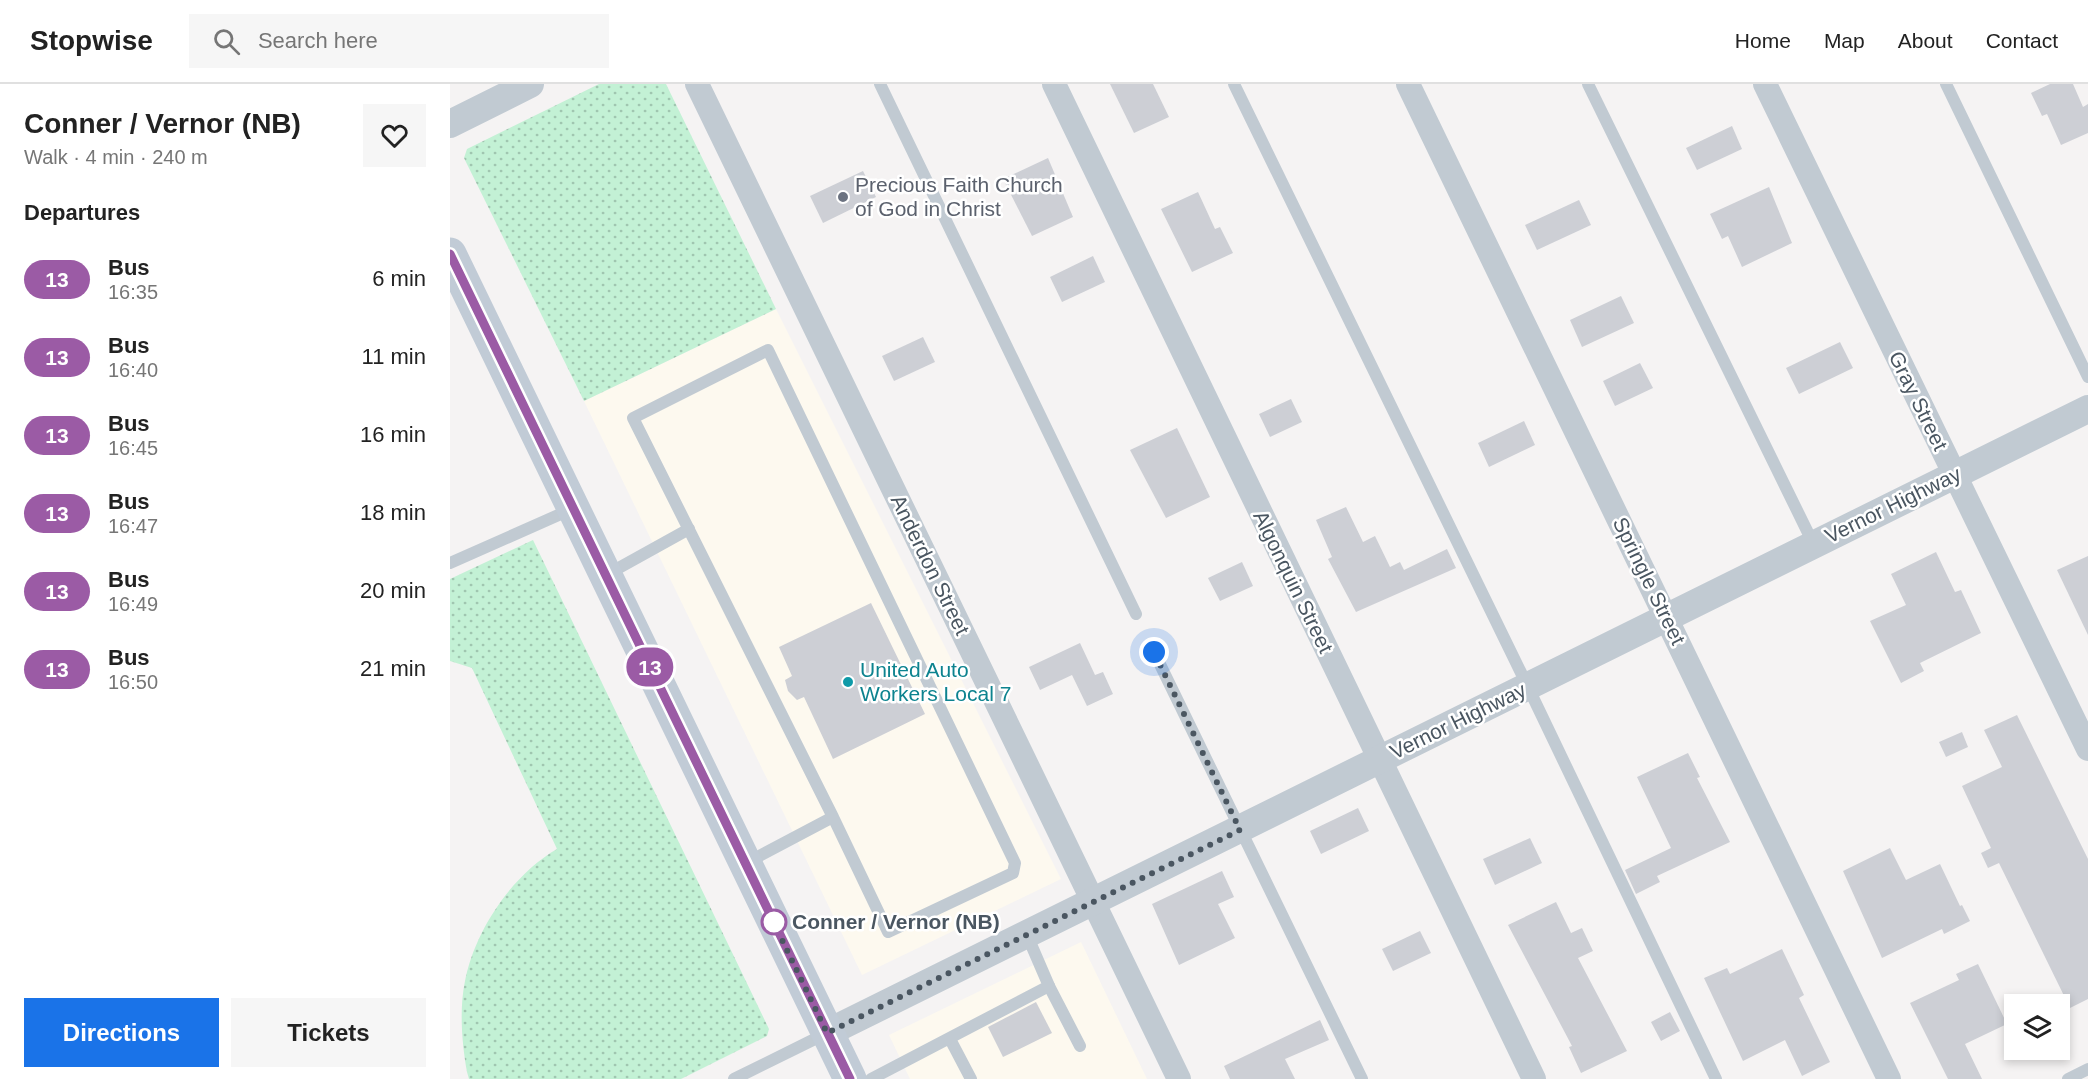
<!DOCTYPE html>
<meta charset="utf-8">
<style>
body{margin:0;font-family:Helvetica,sans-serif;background:#f6f6f6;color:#222;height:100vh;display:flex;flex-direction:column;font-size:22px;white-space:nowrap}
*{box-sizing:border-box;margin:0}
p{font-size:20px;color:#767676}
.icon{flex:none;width:33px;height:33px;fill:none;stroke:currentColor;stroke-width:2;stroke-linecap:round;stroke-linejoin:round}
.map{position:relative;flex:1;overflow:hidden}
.drawer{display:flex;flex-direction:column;background:#fff;width:450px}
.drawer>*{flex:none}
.badge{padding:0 12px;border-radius:20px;font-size:21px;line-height:39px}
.fabs{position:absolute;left:1554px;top:910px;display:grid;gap:12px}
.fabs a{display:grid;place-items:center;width:66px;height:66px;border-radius:0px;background:#fff;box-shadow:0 3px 9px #0003;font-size:30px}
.you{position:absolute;width:30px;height:30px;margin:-15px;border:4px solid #fff;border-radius:50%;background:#1a73e8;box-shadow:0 0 0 9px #1a73e833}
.map>.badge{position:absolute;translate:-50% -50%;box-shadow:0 0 0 3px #fff}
h2{padding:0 24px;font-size:22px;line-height:54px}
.round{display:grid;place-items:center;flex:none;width:63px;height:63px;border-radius:0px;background:#f6f6f6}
.overview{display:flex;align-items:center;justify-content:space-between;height:102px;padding:0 24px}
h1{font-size:28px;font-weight:600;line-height:45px}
.primary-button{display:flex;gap:12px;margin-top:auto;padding:12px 24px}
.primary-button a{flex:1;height:69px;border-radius:0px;background:#1a73e8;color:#fff;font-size:24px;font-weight:600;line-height:69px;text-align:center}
.primary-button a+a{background:#f6f6f6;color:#222}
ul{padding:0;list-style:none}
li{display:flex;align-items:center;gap:18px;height:78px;padding:0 24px}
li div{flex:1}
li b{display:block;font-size:22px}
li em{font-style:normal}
li .badge{min-width:66px;font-weight:700;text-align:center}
header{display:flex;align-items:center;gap:36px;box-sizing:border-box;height:84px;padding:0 30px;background:#fff;border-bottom:2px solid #e0e0e0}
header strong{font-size:28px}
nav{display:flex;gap:33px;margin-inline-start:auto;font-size:21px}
.search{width:420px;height:54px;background:#f6f6f6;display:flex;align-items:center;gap:15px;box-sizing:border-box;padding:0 21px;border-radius:0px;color:#767676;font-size:22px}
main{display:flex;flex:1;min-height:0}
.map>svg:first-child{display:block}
.commercial{fill:#fdf9ef}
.grass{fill:url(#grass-dots)}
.building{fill:#cdcfd5}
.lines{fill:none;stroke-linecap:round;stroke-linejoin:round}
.service{stroke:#c1cad2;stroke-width:12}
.minor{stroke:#c1cad2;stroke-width:24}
.tertiary{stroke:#c1cad2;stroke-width:28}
.secondary{stroke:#c1cbd6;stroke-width:33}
.line-casing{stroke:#fff;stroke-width:14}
.line{stroke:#9b5ba5;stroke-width:9}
.walk{stroke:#4a5661;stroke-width:6;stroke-dasharray:0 10.8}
.worship-dot{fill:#6b7280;stroke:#fff;stroke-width:2}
.culture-dot{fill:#0f9aa8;stroke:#fff;stroke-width:2}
.stop-dot{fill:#fff;stroke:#9b5ba5;stroke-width:3}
.labels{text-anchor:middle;stroke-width:5;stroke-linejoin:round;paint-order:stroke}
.worship-label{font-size:21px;fill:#5b616d;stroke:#fff;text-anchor:start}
.street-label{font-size:21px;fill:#4a5661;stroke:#fff}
.culture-label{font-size:21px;fill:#0d838f;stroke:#fff;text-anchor:start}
.stop-label{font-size:21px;font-weight:bold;fill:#4a5661;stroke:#fff;text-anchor:start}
</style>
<header>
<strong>Stopwise</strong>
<div class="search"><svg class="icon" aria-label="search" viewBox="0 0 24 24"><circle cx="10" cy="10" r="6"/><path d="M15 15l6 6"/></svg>Search here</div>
<nav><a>Home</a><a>Map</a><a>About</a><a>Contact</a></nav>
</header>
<main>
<section class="drawer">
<div class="overview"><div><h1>Conner / Vernor (NB)</h1><p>Walk · 4 min · 240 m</p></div><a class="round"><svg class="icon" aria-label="heart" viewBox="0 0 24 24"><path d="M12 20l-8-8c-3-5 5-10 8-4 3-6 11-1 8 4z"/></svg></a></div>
<h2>Departures</h2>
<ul>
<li><span class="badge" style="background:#9b5ba5;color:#fff">13</span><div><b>Bus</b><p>16:35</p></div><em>6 min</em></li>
<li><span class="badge" style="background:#9b5ba5;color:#fff">13</span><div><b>Bus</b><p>16:40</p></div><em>11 min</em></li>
<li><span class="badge" style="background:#9b5ba5;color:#fff">13</span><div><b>Bus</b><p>16:45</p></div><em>16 min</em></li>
<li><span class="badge" style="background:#9b5ba5;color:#fff">13</span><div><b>Bus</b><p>16:47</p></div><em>18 min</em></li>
<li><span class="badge" style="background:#9b5ba5;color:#fff">13</span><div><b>Bus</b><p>16:49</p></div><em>20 min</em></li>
<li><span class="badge" style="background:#9b5ba5;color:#fff">13</span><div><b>Bus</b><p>16:50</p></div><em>21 min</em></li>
</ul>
<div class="primary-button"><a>Directions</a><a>Tickets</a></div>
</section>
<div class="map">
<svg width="1638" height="995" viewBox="0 0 1638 995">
<defs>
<pattern id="grass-dots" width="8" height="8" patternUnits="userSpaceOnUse" patternTransform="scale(1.5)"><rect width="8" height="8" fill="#c3f1d5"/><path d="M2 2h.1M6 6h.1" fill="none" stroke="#a0c6b0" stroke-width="1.8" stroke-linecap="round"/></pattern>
</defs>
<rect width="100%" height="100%" fill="#f5f3f3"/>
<g class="commercial">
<path d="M326,225L611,795L412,891L134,317Z"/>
<path d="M631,858L697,995H460L439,951Z"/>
</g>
<g class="grass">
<path d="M149,0H216L326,225L134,317L14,74L17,65Z"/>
<path d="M83,456L319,945L317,952L231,995H19L17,988C12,960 9,926 15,897C25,846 62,791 107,765L22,584L0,577V495Z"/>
</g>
<g class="building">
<path d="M660,0H703L719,33L684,49Z"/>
<path d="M1600,0H1623L1633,23L1638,20V49L1611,61L1597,30L1592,32L1581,9Z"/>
<path d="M1282,42L1292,65L1247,86L1236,64Z"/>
<path d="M598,74L623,133L582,152L553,95Z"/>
<path d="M413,87L426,113L373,139L360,112Z"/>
<path d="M1319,103L1342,159L1292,183L1278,152L1272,155L1260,130Z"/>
<path d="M748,108L765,145L770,143L783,169L742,188L711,125Z"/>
<path d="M1129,116L1141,141L1087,166L1075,141Z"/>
<path d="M643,172L655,198L612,218L600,193Z"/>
<path d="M1171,212L1184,239L1132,263L1120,236Z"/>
<path d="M473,253L485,278L444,297L432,272Z"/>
<path d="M1390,258L1403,284L1349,310L1336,284Z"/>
<path d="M1190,279L1203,304L1165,322L1153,297Z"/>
<path d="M841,315L852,338L820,353L809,330Z"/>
<path d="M1074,337L1085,361L1039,383L1028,359Z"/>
<path d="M727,344L760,413L716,434L680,366Z"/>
<path d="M896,423L913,458L925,452L940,483L950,478L954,486L997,465L1006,484L906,528L878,475L882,473L866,436Z"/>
<path d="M1486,468L1505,508L1511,506L1531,549L1470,579L1474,587L1451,599L1420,537L1456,521L1441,490Z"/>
<path d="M1638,472V551L1607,486Z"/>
<path d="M792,478L803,502L770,517L758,494Z"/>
<path d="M421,519L475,630L383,675L354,613L347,616L338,607L335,596L342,592L329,563Z"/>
<path d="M630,559L645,591L653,588L663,610L637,622L622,591L590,606L579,583Z"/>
<path d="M1567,631L1638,775V915L1620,924L1549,779L1538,784L1531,769L1541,764L1512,702L1552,683L1534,646Z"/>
<path d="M1512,648L1518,663L1496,673L1489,658Z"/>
<path d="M1238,669L1250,693L1247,694L1280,758L1207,792L1210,798L1186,810L1175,786L1221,764L1187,693Z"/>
<path d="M908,724L919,747L871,770L860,747Z"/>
<path d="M1080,754L1092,779L1045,801L1033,775Z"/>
<path d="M1440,764L1456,796L1490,780L1510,822L1512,821L1520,837L1494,850L1492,845L1432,874L1393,787Z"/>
<path d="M772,787L784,813L768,820L785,854L729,881L702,820Z"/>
<path d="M1106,818L1121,849L1132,844L1143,867L1128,874L1177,967L1131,989L1119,963L1122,962L1058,841Z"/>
<path d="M970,847L981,869L943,887L932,865Z"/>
<path d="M1332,865L1354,911L1349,914L1380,978L1352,992L1335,956L1293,977L1254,894L1277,884L1280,890Z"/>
<path d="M1528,880L1557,940L1515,960L1532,995H1498L1460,919L1509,896L1506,890Z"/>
<path d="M586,918L602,949L553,973L538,943Z"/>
<path d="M1220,928L1230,947L1211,957L1201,938Z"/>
<path d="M870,936L879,956L835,975L845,995H780L774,982Z"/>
</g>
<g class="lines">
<g class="service">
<path d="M430,0L686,530"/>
<path d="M784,0L1078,603L1266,995"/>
<path d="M1138,0L1364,461"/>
<path d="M1496,0L1638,293"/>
<path d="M0,479L122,425"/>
<path d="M156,491L239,445"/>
<path d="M704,568L912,995"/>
<path d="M296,779L383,733L438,848L563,789L565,779L318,266L183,334L383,733"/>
<path d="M599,902L630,962"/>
<path d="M500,955L521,995"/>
<path d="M284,995L377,949"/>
<path d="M421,995L599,902L577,851"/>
<path d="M1618,995L1638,985"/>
</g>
<g class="minor">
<path d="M247,0L729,995"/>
<path d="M604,0L1084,995"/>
<path d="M958,0L1439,995"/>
<path d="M1315,0L1638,665"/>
</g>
<g class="tertiary">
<path d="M0,40L80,0"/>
<path d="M377,949L1638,325"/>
</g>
<path class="secondary" d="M0,170L400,995"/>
</g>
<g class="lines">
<g class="line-casing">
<path id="line" d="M0,170L400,995"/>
</g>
<use href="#line" class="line"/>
<path class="walk" d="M324,838L321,833L377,949L790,746L704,568"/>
</g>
<circle class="worship-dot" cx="393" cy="113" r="6"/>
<circle class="culture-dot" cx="398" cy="598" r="6"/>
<circle class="stop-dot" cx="324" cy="838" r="12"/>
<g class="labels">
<g class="worship-label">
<text x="405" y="108">Precious Faith Church<tspan x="405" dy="24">of God in Christ</tspan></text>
</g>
<g class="street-label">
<text transform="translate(1468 317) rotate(64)" y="7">Gray Street</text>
<text transform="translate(1443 421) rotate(-26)" y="7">Vernor Highway</text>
<text transform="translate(480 481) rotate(64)" y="7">Anderdon Street</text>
<text transform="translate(1199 497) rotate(64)" y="7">Springle Street</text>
<text transform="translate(843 498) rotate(64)" y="7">Algonquin Street</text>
<text transform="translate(1008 637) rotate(-26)" y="7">Vernor Highway</text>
</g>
<g class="culture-label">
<text x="410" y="593">United Auto<tspan x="410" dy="24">Workers Local 7</tspan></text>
</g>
<g class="stop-label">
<text x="342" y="845">Conner / Vernor (NB)</text>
</g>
</g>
</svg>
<div class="fabs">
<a><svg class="icon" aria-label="layers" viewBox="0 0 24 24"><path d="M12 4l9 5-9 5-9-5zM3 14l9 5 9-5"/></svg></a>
</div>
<div class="you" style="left:704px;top:568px"></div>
<b class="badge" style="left:200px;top:583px;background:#9b5ba5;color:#fff">13</b>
</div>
</main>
